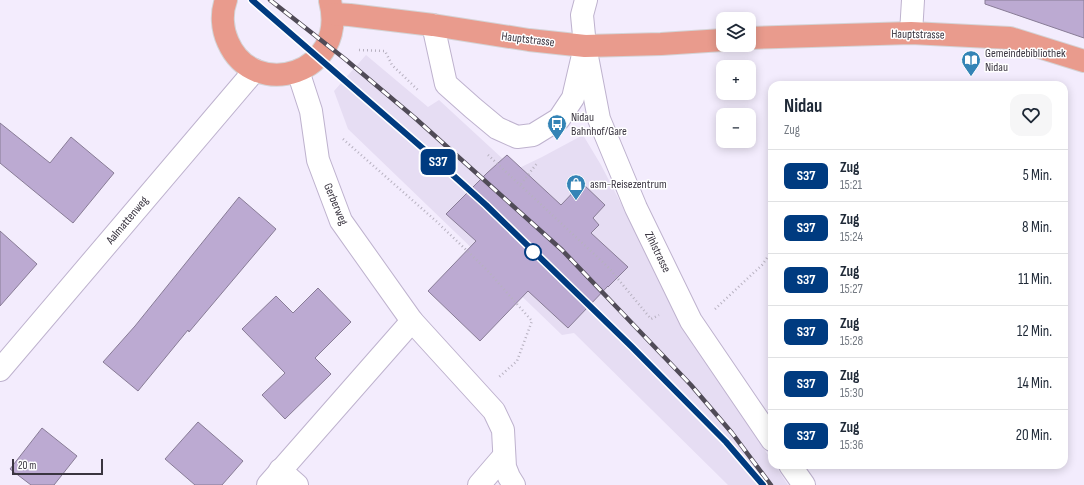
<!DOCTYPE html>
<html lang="de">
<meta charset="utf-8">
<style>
body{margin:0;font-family:"Sofia Sans Condensed",sans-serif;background:#f6f6f7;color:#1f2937;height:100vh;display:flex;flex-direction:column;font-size:15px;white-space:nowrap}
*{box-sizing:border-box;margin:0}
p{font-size:13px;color:#747a83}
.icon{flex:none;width:22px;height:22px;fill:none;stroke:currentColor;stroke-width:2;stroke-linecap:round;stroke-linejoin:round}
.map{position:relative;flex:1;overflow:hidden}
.panel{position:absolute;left:768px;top:81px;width:300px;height:388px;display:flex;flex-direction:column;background:#fff;border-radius:12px;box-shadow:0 2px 10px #0003}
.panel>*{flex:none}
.badge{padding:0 8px;border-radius:6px;font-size:14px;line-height:26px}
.buttons{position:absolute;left:716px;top:12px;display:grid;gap:8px}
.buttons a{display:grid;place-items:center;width:40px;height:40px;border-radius:8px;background:#fff;box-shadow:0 2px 10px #0003;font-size:20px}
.scale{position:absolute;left:12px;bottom:10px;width:91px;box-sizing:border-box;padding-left:4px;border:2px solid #3a3540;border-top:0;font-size:11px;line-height:14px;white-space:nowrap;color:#3a3540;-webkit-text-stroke:3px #fff;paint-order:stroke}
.map>.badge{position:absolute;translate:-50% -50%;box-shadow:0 0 0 2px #fff}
.round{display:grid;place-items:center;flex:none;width:42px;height:42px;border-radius:12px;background:#f6f6f7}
.overview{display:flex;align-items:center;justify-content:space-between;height:68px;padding:0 16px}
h1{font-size:19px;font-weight:700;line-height:30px}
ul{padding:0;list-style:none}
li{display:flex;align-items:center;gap:12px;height:52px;padding:0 16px;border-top:1px solid #e0e1e3}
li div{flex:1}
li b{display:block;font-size:15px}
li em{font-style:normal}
li .badge{min-width:44px;font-weight:700;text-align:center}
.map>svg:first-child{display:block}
.built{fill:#e6ddf3}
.building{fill:#bcaad2;stroke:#887c96}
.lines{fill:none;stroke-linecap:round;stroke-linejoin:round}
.minor-casing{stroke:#beb2ce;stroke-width:24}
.major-casing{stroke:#d4d3d5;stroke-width:24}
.path{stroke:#b7b1c0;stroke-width:2.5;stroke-dasharray:1 3;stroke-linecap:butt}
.minor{stroke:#fff;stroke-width:22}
.major{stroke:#e99b8d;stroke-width:22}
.rail-casing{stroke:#504b57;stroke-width:4.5}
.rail{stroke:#fff;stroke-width:3;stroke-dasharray:9;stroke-linecap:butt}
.line-casing{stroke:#fff;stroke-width:9}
.line{stroke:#003b80;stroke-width:6}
.stop-dot{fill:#fff;stroke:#003b80;stroke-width:2}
.labels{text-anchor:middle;stroke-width:3;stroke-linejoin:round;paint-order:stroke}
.street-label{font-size:12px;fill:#3a3540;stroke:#fff}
.poi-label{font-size:12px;fill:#3a3540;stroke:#fff;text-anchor:start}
</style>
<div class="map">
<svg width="1084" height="485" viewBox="0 0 1084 485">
<rect width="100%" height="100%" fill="#f3ecfd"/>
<path class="built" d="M366,55L428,107L439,100L515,170L542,157L583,135L601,165L690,336L772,461V465H775L788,485H728L574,333L562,335L348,129L334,91Z"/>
<g class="building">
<path d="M985,0H1084V38L985,4Z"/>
<path d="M0,123L50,163L71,137L114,173L73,223L0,163Z"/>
<path d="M507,155L561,205L582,183L605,205L593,218L599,225L591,233L628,267L608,287V286L568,328L528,291L480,341L428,291L476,241L446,214L487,173Z"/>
<path d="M239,197L276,229L189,332L188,330L138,391L103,362L135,326Z"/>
<path d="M0,231L37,264L0,306Z"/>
<path d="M318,288L351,322L315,358L331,374L285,419L262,395L285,373L242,329L276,296L293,313Z"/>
<path d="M198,422L243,461L222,485H195L165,459Z"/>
<path d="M42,428L77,456L54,485H31L10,469Z"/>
</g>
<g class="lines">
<g class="minor-casing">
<g id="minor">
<path d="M586,0L582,15L585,46L599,119L636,208L691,321L772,440"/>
<path d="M433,25L446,84L473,108L497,128L517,137L533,135L559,119L573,98L583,55"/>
<path d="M911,33L913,0"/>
<path d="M298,71L311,111L318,160L341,221L412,321L494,411L503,430L505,467L509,477L514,485"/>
<path d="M0,370L255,70"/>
<path d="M790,465L804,485"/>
<path d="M280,470L297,485"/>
<path d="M268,485L412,321"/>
<path d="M479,485L504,456"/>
</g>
</g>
<g class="major-casing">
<g id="major">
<path d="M226,0C221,13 222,29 228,42C254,102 349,74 330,1"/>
<path d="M333,14L350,15L433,25L529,40L585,46L661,44L723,40"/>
<path d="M749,38L911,33L1010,38L1084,61"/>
</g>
</g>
<g class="path">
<path d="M359,50L385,51L392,65L419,91"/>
<path d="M343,139L436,221L487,270L532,321L517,361L499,377"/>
<path d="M488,155L609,268L651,319L659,315"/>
<path d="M521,184L538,162"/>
<path d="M715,309L762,265L772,251"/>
</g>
<use href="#minor" class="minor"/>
<use href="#major" class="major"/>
<g class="rail-casing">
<g id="rail">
<path d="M252,0L434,158L486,205L632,347L726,442L763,485"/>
<path d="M270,0L345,59L415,118L562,250L691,385L732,433L771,485"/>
</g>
</g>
<use href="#rail" class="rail"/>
</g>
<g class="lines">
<g class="line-casing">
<path id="line" d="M252,0L434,158L486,205L632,347L726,442L763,485"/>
</g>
<use href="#line" class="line"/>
</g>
<defs>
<g id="library-pin" transform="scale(1)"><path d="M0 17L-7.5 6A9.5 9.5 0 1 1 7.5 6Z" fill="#3484b6" stroke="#fff"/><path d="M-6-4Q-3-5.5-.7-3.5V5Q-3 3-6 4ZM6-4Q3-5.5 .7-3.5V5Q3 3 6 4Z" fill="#fff"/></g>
<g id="bus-pin" transform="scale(1)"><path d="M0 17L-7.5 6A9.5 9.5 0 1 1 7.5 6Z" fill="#3484b6" stroke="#fff"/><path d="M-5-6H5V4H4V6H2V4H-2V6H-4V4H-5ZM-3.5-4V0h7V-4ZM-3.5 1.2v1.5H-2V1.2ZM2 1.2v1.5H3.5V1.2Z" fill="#fff"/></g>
<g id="shop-pin" transform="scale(1)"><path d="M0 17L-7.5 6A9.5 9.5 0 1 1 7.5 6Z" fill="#3484b6" stroke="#fff"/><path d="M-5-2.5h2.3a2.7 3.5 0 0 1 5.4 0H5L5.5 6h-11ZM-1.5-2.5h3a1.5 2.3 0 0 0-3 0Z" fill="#fff"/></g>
</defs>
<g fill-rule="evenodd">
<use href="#library-pin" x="971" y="60"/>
<use href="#bus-pin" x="557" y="124"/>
<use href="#shop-pin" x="576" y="184"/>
</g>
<circle class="stop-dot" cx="533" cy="252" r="8"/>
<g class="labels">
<g class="street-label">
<text transform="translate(918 34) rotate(1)" y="4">Hauptstrasse</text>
<text transform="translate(528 39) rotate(7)" y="4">Hauptstrasse</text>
<text transform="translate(336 204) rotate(67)" y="4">Gerberweg</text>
<text transform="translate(127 220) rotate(-50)" y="4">Aalmattenweg</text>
<text transform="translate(658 252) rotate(64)" y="4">Zihlstrasse</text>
</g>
<g class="poi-label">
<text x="985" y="57">Gemeindebibliothek<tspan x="985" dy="14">Nidau</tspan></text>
<text x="571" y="121">Nidau<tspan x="571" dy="14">Bahnhof/Gare</tspan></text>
<text x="590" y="188">asm-Reisezentrum</text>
</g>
</g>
</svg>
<div class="buttons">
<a><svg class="icon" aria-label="layers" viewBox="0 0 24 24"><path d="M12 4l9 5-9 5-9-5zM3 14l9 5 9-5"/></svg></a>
<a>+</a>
<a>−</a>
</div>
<div class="scale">20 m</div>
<b class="badge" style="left:438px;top:162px;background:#003b80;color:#fff">S37</b>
<section class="panel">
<div class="overview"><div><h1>Nidau</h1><p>Zug</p></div><a class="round"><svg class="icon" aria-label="heart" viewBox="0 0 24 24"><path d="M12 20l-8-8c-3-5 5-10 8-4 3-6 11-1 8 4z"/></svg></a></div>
<ul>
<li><span class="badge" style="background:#003b80;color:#fff">S37</span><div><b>Zug</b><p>15:21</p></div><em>5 Min.</em></li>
<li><span class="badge" style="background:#003b80;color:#fff">S37</span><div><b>Zug</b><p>15:24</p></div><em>8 Min.</em></li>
<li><span class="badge" style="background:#003b80;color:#fff">S37</span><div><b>Zug</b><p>15:27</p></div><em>11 Min.</em></li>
<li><span class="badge" style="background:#003b80;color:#fff">S37</span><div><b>Zug</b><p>15:28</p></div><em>12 Min.</em></li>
<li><span class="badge" style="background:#003b80;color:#fff">S37</span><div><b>Zug</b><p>15:30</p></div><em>14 Min.</em></li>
<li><span class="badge" style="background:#003b80;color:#fff">S37</span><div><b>Zug</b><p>15:36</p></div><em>20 Min.</em></li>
</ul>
</section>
</div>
